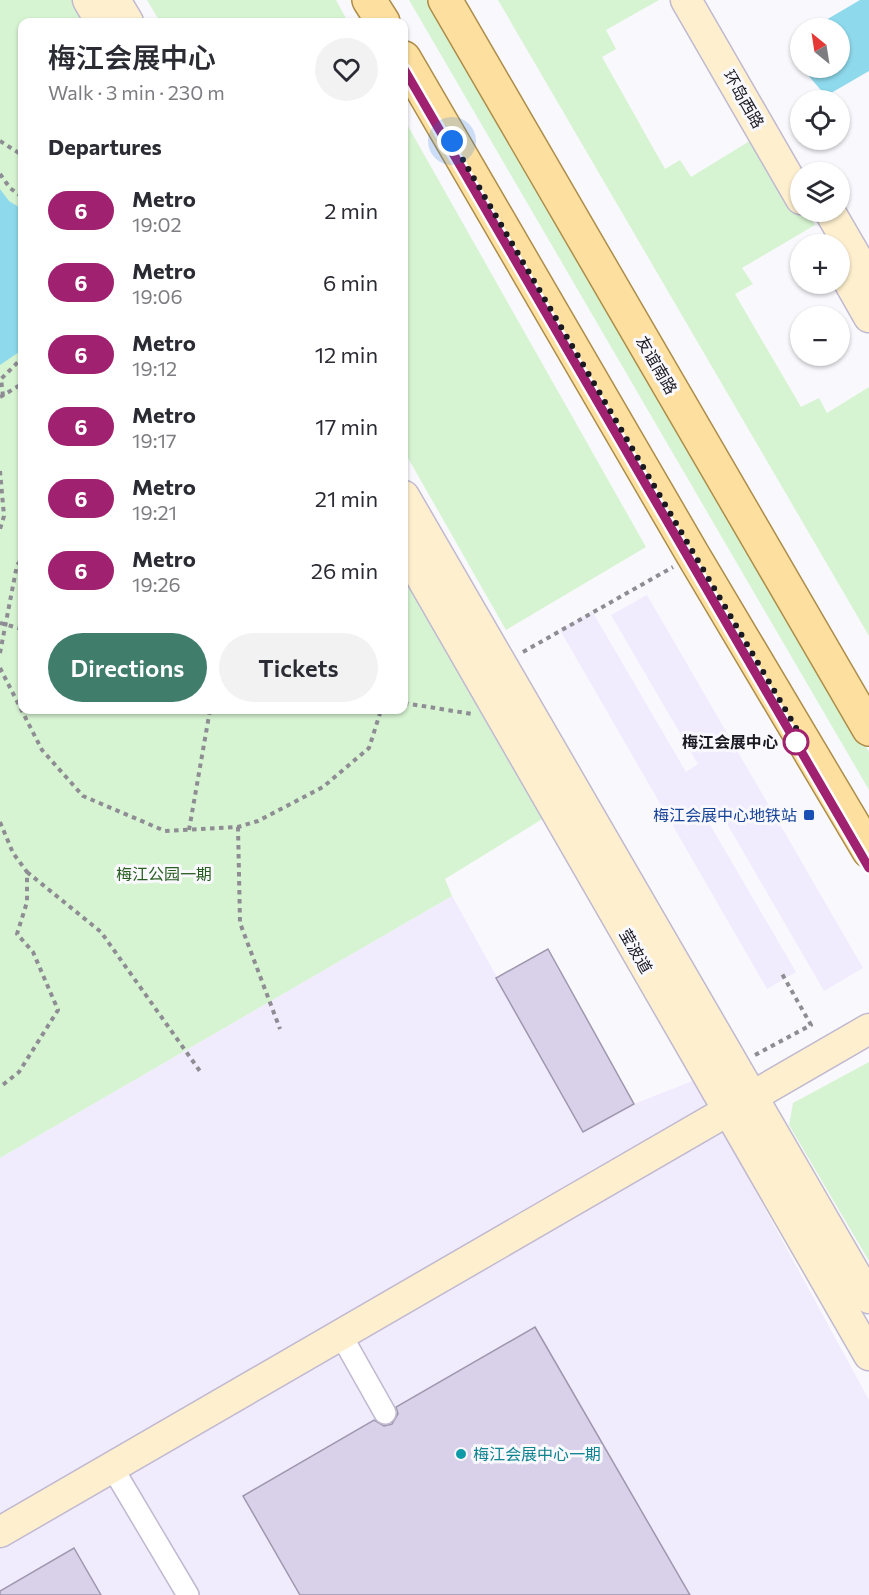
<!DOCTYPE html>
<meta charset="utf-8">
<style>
body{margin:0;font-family:Commissioner,"Noto Sans SC",sans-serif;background:#f2f2f3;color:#2b2b33;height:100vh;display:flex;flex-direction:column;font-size:22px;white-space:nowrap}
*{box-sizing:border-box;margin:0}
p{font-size:20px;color:#7c7c81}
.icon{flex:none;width:33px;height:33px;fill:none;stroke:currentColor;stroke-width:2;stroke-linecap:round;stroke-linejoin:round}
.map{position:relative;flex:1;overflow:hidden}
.drawer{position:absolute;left:18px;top:18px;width:390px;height:696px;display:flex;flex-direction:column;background:#fff;border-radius:12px;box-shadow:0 2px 4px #0004}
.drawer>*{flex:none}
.badge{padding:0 12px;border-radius:20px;font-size:21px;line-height:39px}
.needle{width:39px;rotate:330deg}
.buttons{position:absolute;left:790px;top:18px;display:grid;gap:12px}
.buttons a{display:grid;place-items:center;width:60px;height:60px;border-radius:50%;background:#fff;box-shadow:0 2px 4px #0004;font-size:30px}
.you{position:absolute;width:30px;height:30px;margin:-15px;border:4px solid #fff;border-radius:50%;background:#1a73e8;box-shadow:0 0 0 9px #1a73e833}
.map>.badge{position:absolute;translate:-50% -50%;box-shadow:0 0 0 3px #fff}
h2{padding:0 30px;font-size:22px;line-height:54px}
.round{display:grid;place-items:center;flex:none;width:63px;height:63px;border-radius:32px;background:#f2f2f3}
.overview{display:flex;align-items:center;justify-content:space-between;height:102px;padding:0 30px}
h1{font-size:28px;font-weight:600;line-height:45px}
.button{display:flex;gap:12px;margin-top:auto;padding:12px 30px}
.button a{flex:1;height:69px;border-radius:36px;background:#407e6b;color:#fff;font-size:24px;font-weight:600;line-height:69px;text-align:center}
.button a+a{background:#f2f2f3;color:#2b2b33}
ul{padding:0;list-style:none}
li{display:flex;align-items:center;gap:18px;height:72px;padding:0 30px}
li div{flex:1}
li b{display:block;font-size:22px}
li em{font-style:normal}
li .badge{min-width:66px;font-weight:700;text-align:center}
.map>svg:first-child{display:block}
.built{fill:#f1ebfe}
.green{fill:#d7f4d2}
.water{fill:#8ed9ec}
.building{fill:#d9d1e9;stroke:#9f97ae;stroke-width:1.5}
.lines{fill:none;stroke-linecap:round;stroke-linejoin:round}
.street-casing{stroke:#c0b9d0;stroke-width:24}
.secondary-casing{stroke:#c0b9d0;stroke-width:33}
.primary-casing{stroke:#ad8d4a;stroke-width:36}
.path{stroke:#8e8d93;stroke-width:4;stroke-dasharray:4.5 4.5;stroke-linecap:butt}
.street{stroke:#fff;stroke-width:21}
.secondary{stroke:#fef0cf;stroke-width:30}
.primary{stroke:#fde0a0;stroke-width:33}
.line-casing{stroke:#fff;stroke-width:14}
.line{stroke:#9f216f;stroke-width:9}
.walk{stroke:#1b1921;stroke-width:6;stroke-dasharray:0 10.8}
.stop-dot{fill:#fff;stroke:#9f216f;stroke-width:3}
.transit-dot{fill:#1a4fb4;stroke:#f9f8fd;stroke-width:2}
.culture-dot{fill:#0f9aa8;stroke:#f9f8fd;stroke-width:2}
.labels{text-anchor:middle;stroke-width:6;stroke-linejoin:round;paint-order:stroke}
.street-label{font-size:16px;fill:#1b1921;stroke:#f9f8fd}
.stop-label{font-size:16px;font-weight:bold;fill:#1b1921;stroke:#f9f8fd;text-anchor:end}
.transit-label{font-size:16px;fill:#164399;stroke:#f9f8fd;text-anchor:end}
.park-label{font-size:16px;fill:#275d1f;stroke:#f9f8fd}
.culture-label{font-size:16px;fill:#0d838f;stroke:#f9f8fd;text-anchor:start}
</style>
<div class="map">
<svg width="869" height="1595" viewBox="0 0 869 1595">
<rect width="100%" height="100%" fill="#f9f8fd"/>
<g class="built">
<path d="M647,595L863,968L824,991L719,810L706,818L796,972L767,989L560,630L592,611L686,772L698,764L611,615Z"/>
<path d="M452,896L583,1132L634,1104L695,1080L869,1400V1595H0V1158Z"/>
</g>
<g class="green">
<path d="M0,0H72L85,22H22V710H404V578L544,818L445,879L452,896L0,1158Z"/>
<path d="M147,0H336L348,22H160Z"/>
<path d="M409,0H430L869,752V790Z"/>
<path d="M498,0H659L606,30L616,49L602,57L665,169L680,160L691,177L761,134L815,225L742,268L753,284L735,294L801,407L819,398L827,413L869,387V636Z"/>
<path d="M404,119L646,547L506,630L404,451Z"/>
<path d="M869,1062V1261L789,1125L793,1103Z"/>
</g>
<g class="water">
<path d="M860,0H869V71L826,96L807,74L805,68H840V28H813L814,27Z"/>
<path d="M0,189L9,201L22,209V350L0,365Z"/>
</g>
<g class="building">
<path d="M548,949L634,1104L583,1132L496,978Z"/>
<path d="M535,1327L690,1595H300L243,1496L374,1420L384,1426L392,1424L398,1414L396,1407Z"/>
<path d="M74,1548L101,1595H0V1591Z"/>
</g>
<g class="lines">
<g class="street-casing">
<g id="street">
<path d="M341,1335L385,1413"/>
<path d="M112,1467L188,1595"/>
</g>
</g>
<g class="secondary-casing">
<g id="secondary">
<path d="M88,0L101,22"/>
<path d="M115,0L128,22"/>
<path d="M686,0L801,199"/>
<path d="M830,212L869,279"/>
<path d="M840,266L869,317"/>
<path d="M404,496L869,1298"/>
<path d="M404,547L869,1355"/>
<path d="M0,1532L869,1029"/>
</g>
</g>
<g class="primary-casing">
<g id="primary">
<path d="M369,0L383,22"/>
<path d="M445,0L869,729"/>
<path d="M404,58L693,555L869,851"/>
</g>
</g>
<g class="path">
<path d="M0,141L22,155"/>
<path d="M0,174L10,188L22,197"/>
<path d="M3,396L1,379L22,358"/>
<path d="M0,397L22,384"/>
<path d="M0,471L4,516L0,529"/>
<path d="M0,623L22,629"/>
<path d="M523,652L673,567"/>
<path d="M0,653L17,565L22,559"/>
<path d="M0,668L42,750L83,796L165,831L238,827L258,821L323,787L369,748L381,710"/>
<path d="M404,703L472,714"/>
<path d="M0,822L13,853L27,872V902L17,934L33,952L58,1010L19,1072L0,1087"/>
<path d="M238,827L240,923L280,1029"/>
<path d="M189,830L210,710"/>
<path d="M27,872L101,932L202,1074"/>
<path d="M755,1055L811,1025L781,972"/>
</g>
<use href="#street" class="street"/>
<use href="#secondary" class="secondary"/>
<use href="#primary" class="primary"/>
</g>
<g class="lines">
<g class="line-casing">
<path id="line" d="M404,69L869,868"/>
</g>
<use href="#line" class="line"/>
<path class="walk" d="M452,141L799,733L796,742"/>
</g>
<circle class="stop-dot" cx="796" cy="742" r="12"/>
<rect class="transit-dot" x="803" y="809" width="12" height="12" rx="3"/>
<circle class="culture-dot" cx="461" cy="1454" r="6"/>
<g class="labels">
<g class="street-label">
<text transform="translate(744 99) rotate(60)" y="6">环岛西路</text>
<text transform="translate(657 365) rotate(60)" y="6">友谊南路</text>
<text transform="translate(636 951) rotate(60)" y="6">莹波道</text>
</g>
<g class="stop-label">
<text x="778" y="748">梅江会展中心</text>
</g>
<g class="transit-label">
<text x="797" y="821">梅江会展中心地铁站</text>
</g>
<g class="park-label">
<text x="164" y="880">梅江公园一期</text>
</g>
<g class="culture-label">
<text x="473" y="1460">梅江会展中心一期</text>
</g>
</g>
</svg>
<div class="buttons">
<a><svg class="needle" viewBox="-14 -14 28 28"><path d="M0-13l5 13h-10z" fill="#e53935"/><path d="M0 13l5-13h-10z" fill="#7c7c81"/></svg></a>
<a><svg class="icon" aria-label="locate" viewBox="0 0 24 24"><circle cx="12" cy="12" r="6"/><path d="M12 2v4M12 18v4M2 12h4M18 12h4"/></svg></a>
<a><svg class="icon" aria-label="layers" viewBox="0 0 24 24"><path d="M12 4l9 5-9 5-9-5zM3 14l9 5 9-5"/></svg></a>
<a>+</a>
<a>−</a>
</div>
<div class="you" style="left:452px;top:141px"></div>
<section class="drawer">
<div class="overview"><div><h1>梅江会展中心</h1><p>Walk · 3 min · 230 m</p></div><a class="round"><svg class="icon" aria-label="heart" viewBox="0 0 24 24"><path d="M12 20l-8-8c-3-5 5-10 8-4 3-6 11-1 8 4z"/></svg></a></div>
<h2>Departures</h2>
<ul>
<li><span class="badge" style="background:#9f216f;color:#fff">6</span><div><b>Metro</b><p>19:02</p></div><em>2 min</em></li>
<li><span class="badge" style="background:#9f216f;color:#fff">6</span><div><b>Metro</b><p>19:06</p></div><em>6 min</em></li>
<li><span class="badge" style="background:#9f216f;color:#fff">6</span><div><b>Metro</b><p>19:12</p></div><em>12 min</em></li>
<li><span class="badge" style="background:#9f216f;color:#fff">6</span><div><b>Metro</b><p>19:17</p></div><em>17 min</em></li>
<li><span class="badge" style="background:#9f216f;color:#fff">6</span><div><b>Metro</b><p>19:21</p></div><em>21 min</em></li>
<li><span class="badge" style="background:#9f216f;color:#fff">6</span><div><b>Metro</b><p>19:26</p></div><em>26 min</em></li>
</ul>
<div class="button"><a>Directions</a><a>Tickets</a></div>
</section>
</div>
